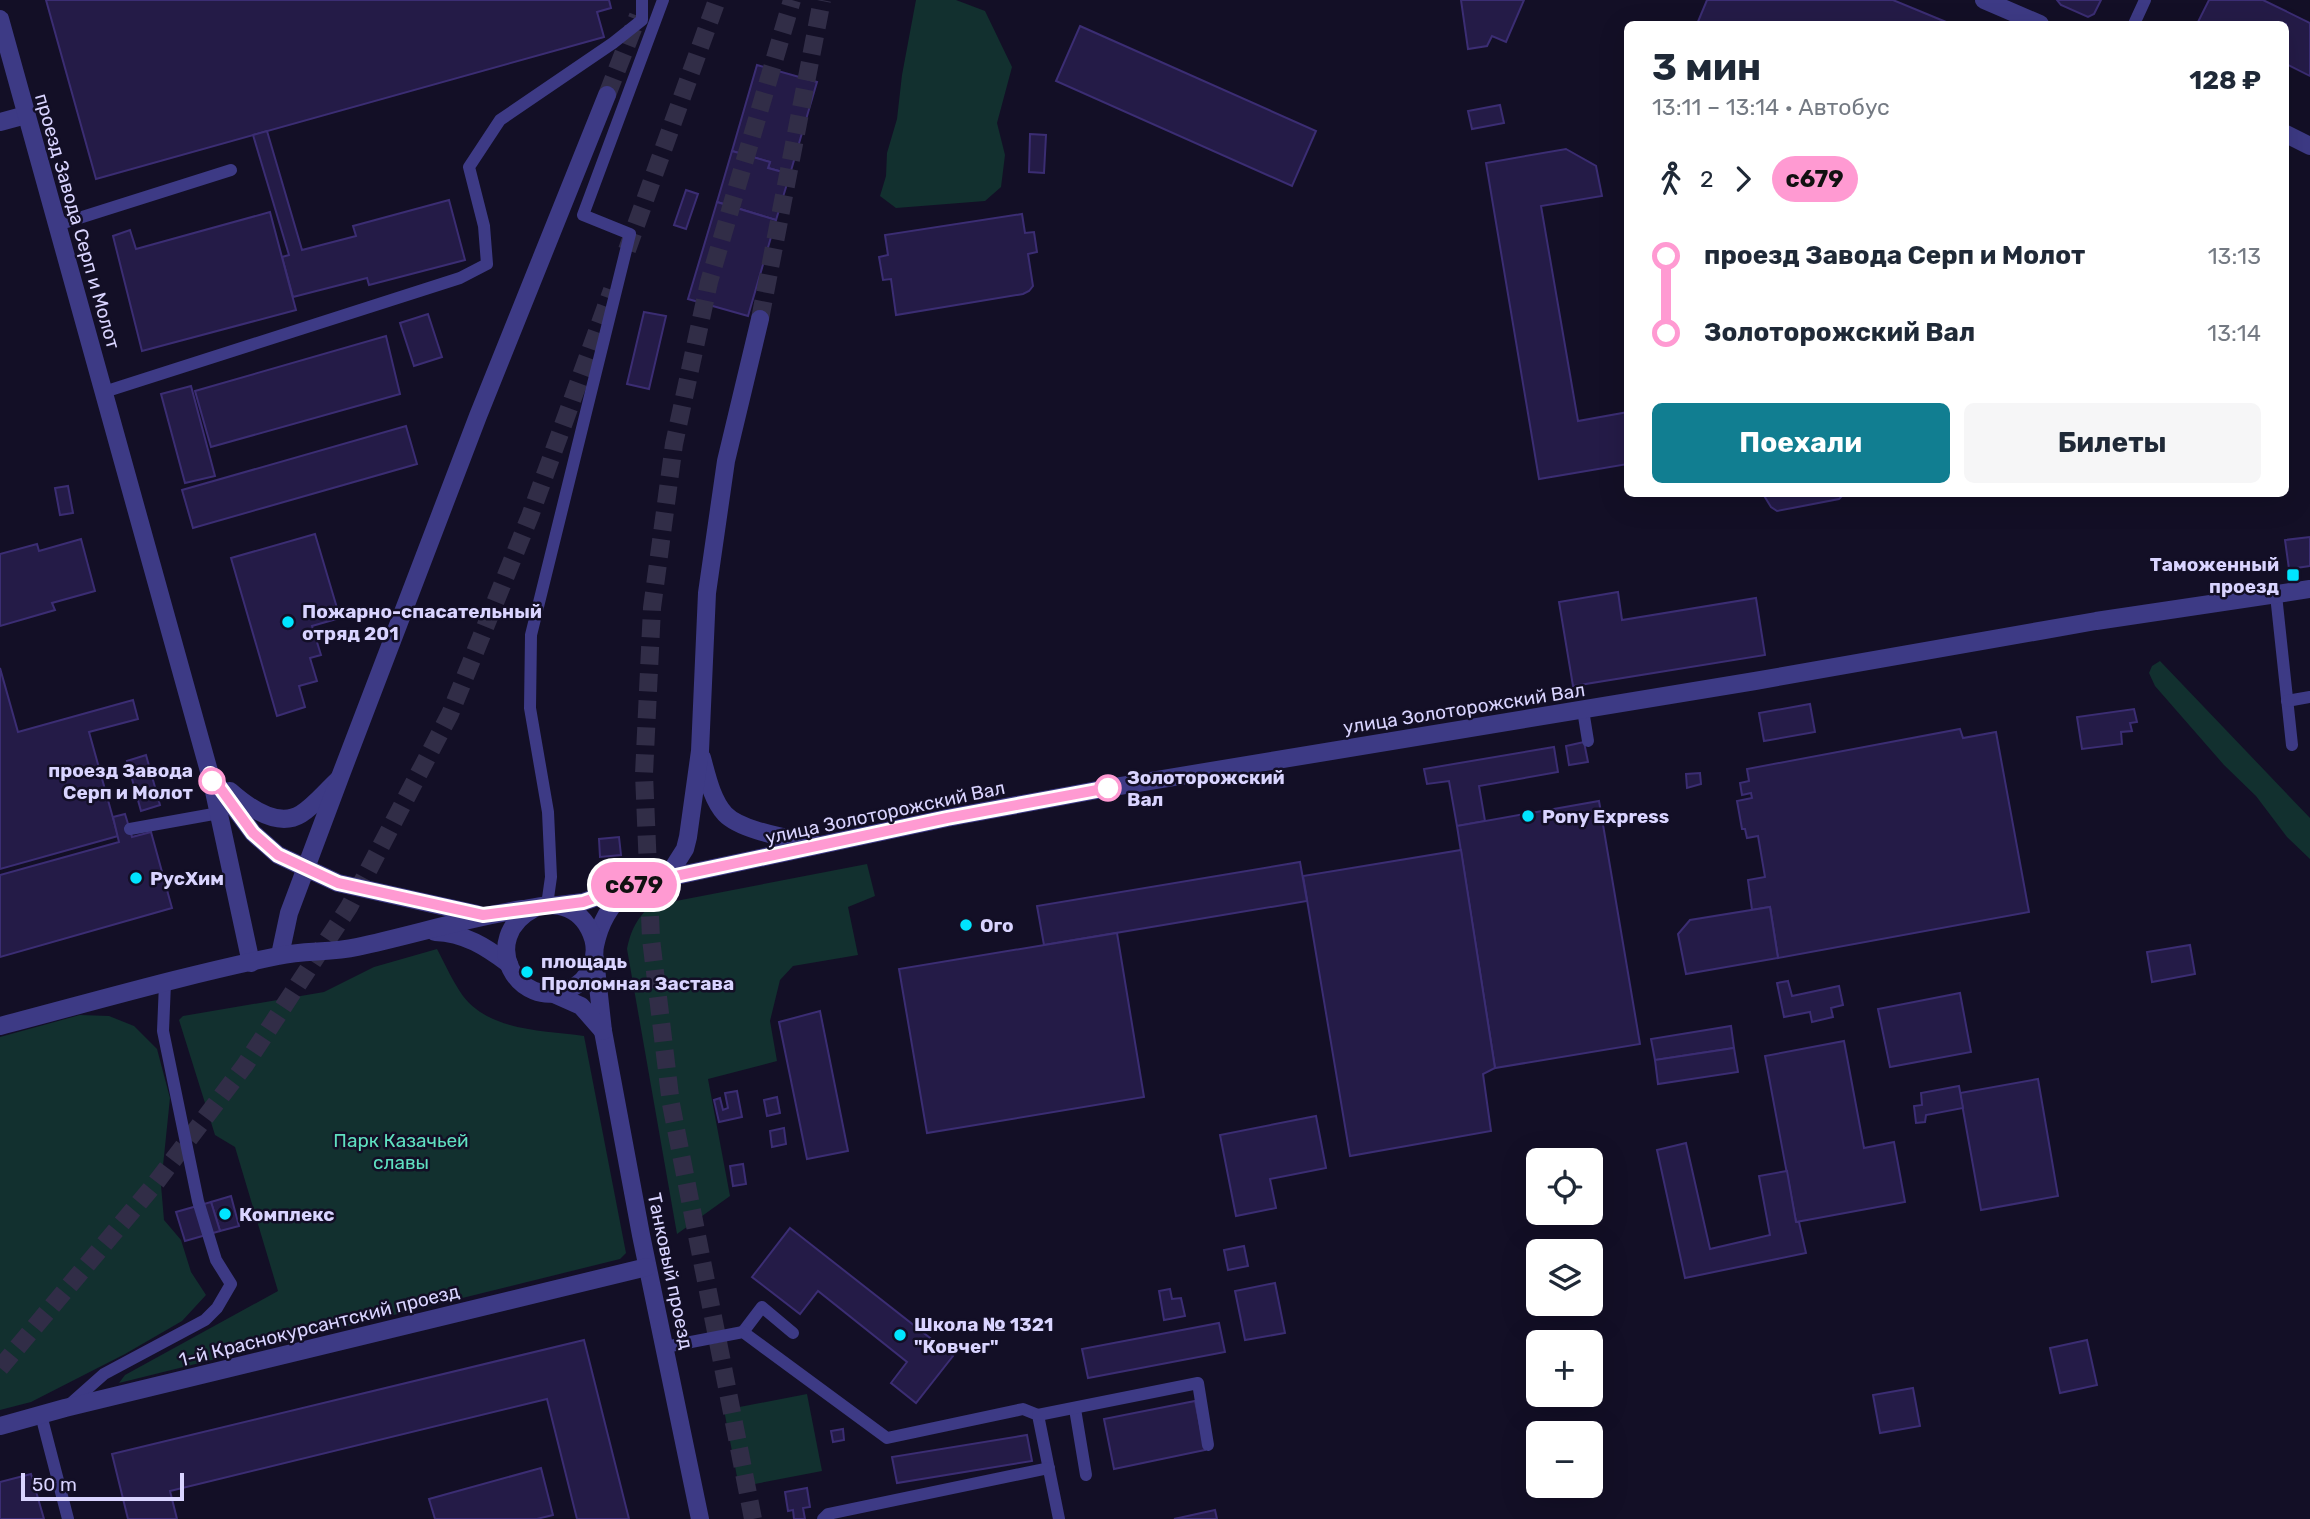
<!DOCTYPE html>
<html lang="ru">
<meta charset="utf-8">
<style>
body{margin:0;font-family:Rubik,sans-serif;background:#f6f6f7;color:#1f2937;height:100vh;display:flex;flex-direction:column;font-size:26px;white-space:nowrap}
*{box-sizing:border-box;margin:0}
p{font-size:23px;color:#747a83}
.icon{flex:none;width:38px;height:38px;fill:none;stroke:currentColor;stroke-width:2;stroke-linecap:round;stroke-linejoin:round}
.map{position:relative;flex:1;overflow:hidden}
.drawer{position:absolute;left:1624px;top:21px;width:665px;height:476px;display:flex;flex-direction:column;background:#fff;border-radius:10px;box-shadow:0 7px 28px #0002}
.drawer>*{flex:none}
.badge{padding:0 14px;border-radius:23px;font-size:24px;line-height:46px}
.tools{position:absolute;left:1526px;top:1148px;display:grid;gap:14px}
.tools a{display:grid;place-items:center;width:77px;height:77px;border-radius:10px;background:#fff;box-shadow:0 7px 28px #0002;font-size:35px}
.scale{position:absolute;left:21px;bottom:18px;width:163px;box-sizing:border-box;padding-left:7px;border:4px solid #d9d4ff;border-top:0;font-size:19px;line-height:24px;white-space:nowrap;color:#d9d4ff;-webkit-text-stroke:5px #130f26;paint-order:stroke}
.map>.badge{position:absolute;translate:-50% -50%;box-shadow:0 0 0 4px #fff}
.legs{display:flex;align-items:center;gap:10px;height:77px;padding:0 28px;font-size:23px}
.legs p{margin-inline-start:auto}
.head{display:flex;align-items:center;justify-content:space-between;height:119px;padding:0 28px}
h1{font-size:38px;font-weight:700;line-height:52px}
.primary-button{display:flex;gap:14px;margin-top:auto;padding:14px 28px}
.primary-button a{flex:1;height:80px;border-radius:10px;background:#117e91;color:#fff;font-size:28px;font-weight:700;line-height:80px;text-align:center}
.primary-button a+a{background:#f6f6f7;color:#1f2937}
ul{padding:0 28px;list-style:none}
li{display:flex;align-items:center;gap:24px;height:77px;font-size:26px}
li i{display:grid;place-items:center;width:10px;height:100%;margin:0 9px;background:currentColor}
li i::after{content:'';width:18px;height:18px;margin:-9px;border:5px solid;border-radius:50%;background:#fff}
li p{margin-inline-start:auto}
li:first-child i{background:linear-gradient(#0000 50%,currentColor 0)}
li:last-child i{background:linear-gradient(currentColor 50%,#0000 0)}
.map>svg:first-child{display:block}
.green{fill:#12302f}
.building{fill:#241b47;stroke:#3b2d73;stroke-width:2}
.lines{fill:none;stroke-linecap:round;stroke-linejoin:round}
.tertiary-tunnel{stroke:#312d47;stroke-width:18;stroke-dasharray:18 9;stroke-linecap:butt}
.primary-tunnel{stroke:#312d47;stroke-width:18;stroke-dasharray:18 9;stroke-linecap:butt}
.service{stroke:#3d3a85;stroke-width:12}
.minor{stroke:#3d3a85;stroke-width:18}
.tertiary{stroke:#3d3a85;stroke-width:18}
.line-1-casing{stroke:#fff;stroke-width:16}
.line-1{stroke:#ff9ad2;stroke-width:10}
.poi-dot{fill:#00e5ff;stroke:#130f26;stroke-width:2.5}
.stop-1-dot{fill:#fff;stroke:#ff9ad2;stroke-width:3.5}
.labels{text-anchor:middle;stroke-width:5;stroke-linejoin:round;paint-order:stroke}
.street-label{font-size:19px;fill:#d9d4ff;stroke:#130f26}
.poi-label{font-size:19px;font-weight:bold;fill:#d9d4ff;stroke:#130f26;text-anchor:start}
.stop-label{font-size:19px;font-weight:bold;fill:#d9d4ff;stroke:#130f26;text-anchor:end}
.park-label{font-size:19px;fill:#5fe0c0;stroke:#130f26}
</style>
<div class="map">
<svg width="2310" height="1519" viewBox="0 0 2310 1519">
<rect width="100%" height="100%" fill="#130f26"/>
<g class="green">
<path d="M916,0H956L985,11L1012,67L997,123L1005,155L1001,187L985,201L896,208L880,196L886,176L887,153L897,119L902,75Z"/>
<path d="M2160,661L2310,818V859L2287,837L2256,796L2224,765L2155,686L2149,673L2152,666Z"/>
<path d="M867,864L875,896L848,907L858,955L793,966L780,980L770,1021L777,1061L708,1079L730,1196L677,1234L627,949C631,930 636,920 650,906Z"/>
<path d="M437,949C445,964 453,982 463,996C491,1032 544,1030 584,1036L626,1253L620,1259L119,1383L125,1375L278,1291L235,1147L215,1135L179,1020L183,1016L324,992L374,967Z"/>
<path d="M80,1015L109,1016L134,1026L157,1049L170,1098L161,1185L164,1220L181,1240L191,1272L206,1295L182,1321L125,1354L31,1402L0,1410V1037Z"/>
<path d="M807,1394L822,1471L739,1487L724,1410Z"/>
</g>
<g class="building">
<path d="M46,0H609L611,8L597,12L604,37L96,179Z"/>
<path d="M1461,0H1524L1506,42L1492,36L1487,46L1468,49Z"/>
<path d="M1707,0H1893L1951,24H1697Z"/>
<path d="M2057,0H2101L2094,14L2088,17L2061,5Z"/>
<path d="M2209,0H2263L2310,23V76L2286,64V24H2197Z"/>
<path d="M1080,26L1316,131L1292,186L1056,81Z"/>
<path d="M757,65L817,82L790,174L768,168L770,162L732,151Z"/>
<path d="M1500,105L1504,123L1472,129L1468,111Z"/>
<path d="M267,131L302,250L356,236L353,226L449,200L465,260L369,285L367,278L293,297L282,257L289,255L253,135Z"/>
<path d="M1030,134L1046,135L1044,173L1029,172Z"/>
<path d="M1566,149L1596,166L1602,196L1541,206L1578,421L1628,412V464L1539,479L1486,163Z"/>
<path d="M732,151L770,162L768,168L790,174L776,220L717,202Z"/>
<path d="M686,190L698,194L686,229L674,225Z"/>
<path d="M717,202L776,220L748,316L688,299Z"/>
<path d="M270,212L296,310L142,351L113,236L130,230L136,249Z"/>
<path d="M1022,214L1025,233L1034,232L1037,252L1028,254L1033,286L1029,291L1023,294L896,315L891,279L883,280L879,257L888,255L885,235Z"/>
<path d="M644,312L666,316L649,389L627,384Z"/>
<path d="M428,314L442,357L414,366L400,323Z"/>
<path d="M386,336L400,394L211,447L195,391Z"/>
<path d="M191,386L215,476L185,483L161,394Z"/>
<path d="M406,426L417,464L193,528L182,490Z"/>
<path d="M68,486L73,513L60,515L55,488Z"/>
<path d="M1763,494H1844L1839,499L1777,511L1771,507Z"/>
<path d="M315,534L340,618L312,626L321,655L310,658L317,681L299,686L305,707L277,716L231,558Z"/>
<path d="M2310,537V566L2289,569L2285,540Z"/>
<path d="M81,539L95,591L52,603L55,610L0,626V554L37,544L39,551Z"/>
<path d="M1618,592L1622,620L1756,598L1765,655L1573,686L1559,602Z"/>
<path d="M0,668L18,732L133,700L138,719L89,732L118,836L0,869Z"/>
<path d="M1810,704L1815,732L1764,741L1759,713Z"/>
<path d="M2134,709L2137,722L2130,723L2132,731L2121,732L2122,744L2082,749L2077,717Z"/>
<path d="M1960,729L1963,738L1996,732L2029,912L1778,958L1770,907L1752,910L1748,880L1765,877L1758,836L1747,838L1745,829H1742L1737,801L1752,798L1751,793L1742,795L1740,783L1749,781L1747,769Z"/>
<path d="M1584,742L1588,762L1569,765L1566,746Z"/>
<path d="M1554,747L1558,772L1479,786L1485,821L1457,826L1449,781L1427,784L1424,769Z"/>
<path d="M146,755L160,805L141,811L127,761Z"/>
<path d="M1700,773L1701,784L1687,788L1686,774Z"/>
<path d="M1599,801L1640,1044L1495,1068L1457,826Z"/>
<path d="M125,814L132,837L151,832L172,908L0,957V875L119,842L113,817Z"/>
<path d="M619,837L621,855L600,857L599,839Z"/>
<path d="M1461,850L1495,1068L1483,1074L1491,1131L1350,1156L1303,876Z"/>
<path d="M1300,862L1307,901L1044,945L1037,906Z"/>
<path d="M1770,907L1778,958L1686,974L1678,934L1690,920Z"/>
<path d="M1117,933L1144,1097L927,1133L899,969Z"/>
<path d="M2190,945L2195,974L2152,982L2147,952Z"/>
<path d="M1788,981L1792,996L1839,986L1843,1005L1831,1008L1833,1017L1812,1022L1810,1012L1784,1017L1777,983Z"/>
<path d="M1960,993L1971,1052L1890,1067L1878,1009Z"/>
<path d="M820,1011L848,1151L807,1159L779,1022Z"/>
<path d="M1731,1026L1734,1048L1655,1060L1651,1039Z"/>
<path d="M1844,1041L1864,1148L1894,1142L1905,1202L1796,1222L1765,1056Z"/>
<path d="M1734,1048L1738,1072L1658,1084L1655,1060Z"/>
<path d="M2038,1079L2058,1196L1981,1210L1960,1093Z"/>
<path d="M1959,1086L1963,1108L1926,1115L1925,1122L1916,1123L1914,1106L1922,1105L1921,1093Z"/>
<path d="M737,1091L742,1117L719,1122L714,1100L720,1098L723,1110L728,1108L725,1093Z"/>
<path d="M777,1097L780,1113L767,1116L764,1100Z"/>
<path d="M1316,1116L1326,1168L1270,1179L1276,1208L1236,1216L1220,1135Z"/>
<path d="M784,1128L786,1144L772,1147L770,1131Z"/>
<path d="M1686,1143L1710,1249L1770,1235L1759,1176L1787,1171L1796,1222H1799L1806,1253L1685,1278L1657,1150Z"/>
<path d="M743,1164L746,1184L733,1186L730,1166Z"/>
<path d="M231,1196L239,1226L220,1231L211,1202Z"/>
<path d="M211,1202L220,1231L185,1241L176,1212Z"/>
<path d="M790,1228L953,1356L916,1403L891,1383L907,1362L818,1291L800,1314L752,1277Z"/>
<path d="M1244,1246L1248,1266L1228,1270L1224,1250Z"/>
<path d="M1275,1283L1285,1333L1245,1340L1235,1291Z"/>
<path d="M1170,1289L1172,1299L1181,1298L1185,1316L1164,1320L1159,1291Z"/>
<path d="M1219,1323L1225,1352L1088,1378L1082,1349Z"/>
<path d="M584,1340L629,1519H577L547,1399L170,1491L177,1519H128L112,1454Z"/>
<path d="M2087,1340L2097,1385L2060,1393L2050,1348Z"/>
<path d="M1913,1388L1920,1426L1880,1433L1873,1395Z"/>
<path d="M1195,1401L1205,1450L1114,1469L1104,1419Z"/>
<path d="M843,1429L844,1440L833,1442L831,1431Z"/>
<path d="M1027,1435L1032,1461L897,1483L892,1457Z"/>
<path d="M541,1468L553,1515L537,1519H435L429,1499Z"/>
<path d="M31,1474L44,1519H0V1482Z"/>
<path d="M807,1488L810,1507L803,1508L805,1519H794L793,1510L788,1511L785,1492Z"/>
<path d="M1215,1510L1217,1519H1174Z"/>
</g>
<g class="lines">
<g class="tertiary-tunnel">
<path d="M607,95L638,16"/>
<path d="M760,319L822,0"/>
</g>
<g class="primary-tunnel">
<path d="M627,250L717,0"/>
<path d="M0,1368L154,1185L245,1065L349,907L450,714L530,516L612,290"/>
<path d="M753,1519L671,1104L651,939L644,774L652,608L674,444L709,282L792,0"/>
</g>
<g class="service">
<path d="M2134,24L2145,0"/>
<path d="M57,225L231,170"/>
<path d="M104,392L460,278L487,264L484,226L469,167L500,120L613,43L642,20V0"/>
<path d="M2276,595L2292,745"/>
<path d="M2287,701L2310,697"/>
<path d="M1583,710L1588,741"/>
<path d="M130,829L219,813"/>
<path d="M547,905L551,877L548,812L530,708L531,635L630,234L583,215L663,0"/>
<path d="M743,1332L762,1307L793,1333"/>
<path d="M665,1347L743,1332L887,1438L1023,1409L1038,1415L1059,1519"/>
<path d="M68,1406L104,1374L205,1320L217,1308L231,1284L216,1260L198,1201L163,1031L165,983"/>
<path d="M1075,1409L1086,1475"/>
<path d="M41,1415L68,1519"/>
<path d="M1038,1415L1198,1383L1208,1445"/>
<path d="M823,1519L828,1514L1049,1468"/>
</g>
<g class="minor">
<path d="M1984,0L2040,24"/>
<path d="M0,122L26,115"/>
<path d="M2286,134L2310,146"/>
</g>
<g class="tertiary">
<path d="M0,19L212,782L251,963"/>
<path d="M702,758C707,776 712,800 725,814C742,832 795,839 819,845"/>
<path d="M216,783L253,833L278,855L338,883L477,914"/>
<path d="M230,791C247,806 277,829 301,814C314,806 326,791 338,780"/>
<path d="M666,879L685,849L688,837L700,751L707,593L726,461L760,319"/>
<path d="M558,905L583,902L629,886L947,818L1108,788L1755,681L2096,621L2310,589"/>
<path d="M435,932C465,933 486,947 509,964"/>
<path d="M595,946C600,922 610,906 627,889"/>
<path d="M280,955L289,913L340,777L478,416L607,95"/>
<path d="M595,959L603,1031L641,1235L700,1519"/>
<path d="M554,994L581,1006L603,1031"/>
<path d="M0,1026C92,1002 185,975 278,956C304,950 331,953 357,947C413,935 466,918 523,909C534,908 547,903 559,906C586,911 602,942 591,967C587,977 579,985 569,989C518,1013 476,938 535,908"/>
<path d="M0,1426L65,1408L647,1267"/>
</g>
</g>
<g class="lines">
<g class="line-1-casing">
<path id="line-1" d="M212,781L210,774L253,833L278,855L338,883L483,915L583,902L629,886L947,818L1108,788"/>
</g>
<use href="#line-1" class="line-1"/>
</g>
<g class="poi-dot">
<rect x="2286" y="568" width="14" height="14" rx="3.5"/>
<circle cx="288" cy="622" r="7"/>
<circle cx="1528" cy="816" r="7"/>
<circle cx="136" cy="878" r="7"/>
<circle cx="966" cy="925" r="7"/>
<circle cx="527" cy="972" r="7"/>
<circle cx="225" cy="1214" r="7"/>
<circle cx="900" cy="1335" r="7"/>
</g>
<g class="stop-1-dot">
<circle cx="212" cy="781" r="12"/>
<circle cx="1108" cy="788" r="12"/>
</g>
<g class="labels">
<g class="street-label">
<text transform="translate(78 221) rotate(74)" y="7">проезд Завода Серп и Молот</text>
<text transform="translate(1464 708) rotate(-9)" y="7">улица Золоторожский Вал</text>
<text transform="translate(885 812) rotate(-12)" y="7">улица Золоторожский Вал</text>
<text transform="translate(671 1271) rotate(78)" y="7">Танковый проезд</text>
<text transform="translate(319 1325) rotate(-14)" y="7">1-й Краснокурсантский проезд</text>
</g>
<g class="poi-label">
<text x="2279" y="571" text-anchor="end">Таможенный<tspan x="2279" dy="22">проезд</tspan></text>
<text x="302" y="618">Пожарно-спасательный<tspan x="302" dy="22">отряд 201</tspan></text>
<text x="1542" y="823">Pony Express</text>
<text x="150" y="885">РусХим</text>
<text x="980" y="932">Ого</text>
<text x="541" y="968">площадь<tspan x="541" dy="22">Проломная Застава</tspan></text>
<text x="239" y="1221">Комплекс</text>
<text x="914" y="1331">Школа № 1321<tspan x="914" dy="22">"Ковчег"</tspan></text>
</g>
<g class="stop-label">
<text x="193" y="777">проезд Завода<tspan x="193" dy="22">Серп и Молот</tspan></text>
<text x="1127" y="784" text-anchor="start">Золоторожский<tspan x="1127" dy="22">Вал</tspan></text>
</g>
<g class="park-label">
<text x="401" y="1147">Парк Казачьей<tspan x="401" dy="22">славы</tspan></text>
</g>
</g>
</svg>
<div class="tools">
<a><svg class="icon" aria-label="locate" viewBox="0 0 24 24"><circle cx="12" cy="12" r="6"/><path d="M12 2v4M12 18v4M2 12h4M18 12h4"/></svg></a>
<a><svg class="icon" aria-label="layers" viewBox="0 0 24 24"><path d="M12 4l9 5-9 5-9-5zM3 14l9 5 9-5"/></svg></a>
<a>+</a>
<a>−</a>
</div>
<div class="scale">50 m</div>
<b class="badge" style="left:634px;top:885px;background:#ff9ad2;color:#111">с679</b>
<section class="drawer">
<div class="head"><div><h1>3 мин</h1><p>13:11 – 13:14 · Автобус</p></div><b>128 ₽</b></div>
<div class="legs"><svg class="icon" aria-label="walk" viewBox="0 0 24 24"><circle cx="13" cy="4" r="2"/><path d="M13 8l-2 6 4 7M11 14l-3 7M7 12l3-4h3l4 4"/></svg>2<svg class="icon" aria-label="forward" viewBox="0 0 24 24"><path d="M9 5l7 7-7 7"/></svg><b class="badge" style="background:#ff9ad2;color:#111">с679</b></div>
<ul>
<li><i style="color:#ff9ad2"></i><b>проезд Завода Серп и Молот</b><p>13:13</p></li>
<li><i style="color:#ff9ad2"></i><b>Золоторожский Вал</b><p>13:14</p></li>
</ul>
<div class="primary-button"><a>Поехали</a><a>Билеты</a></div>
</section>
</div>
